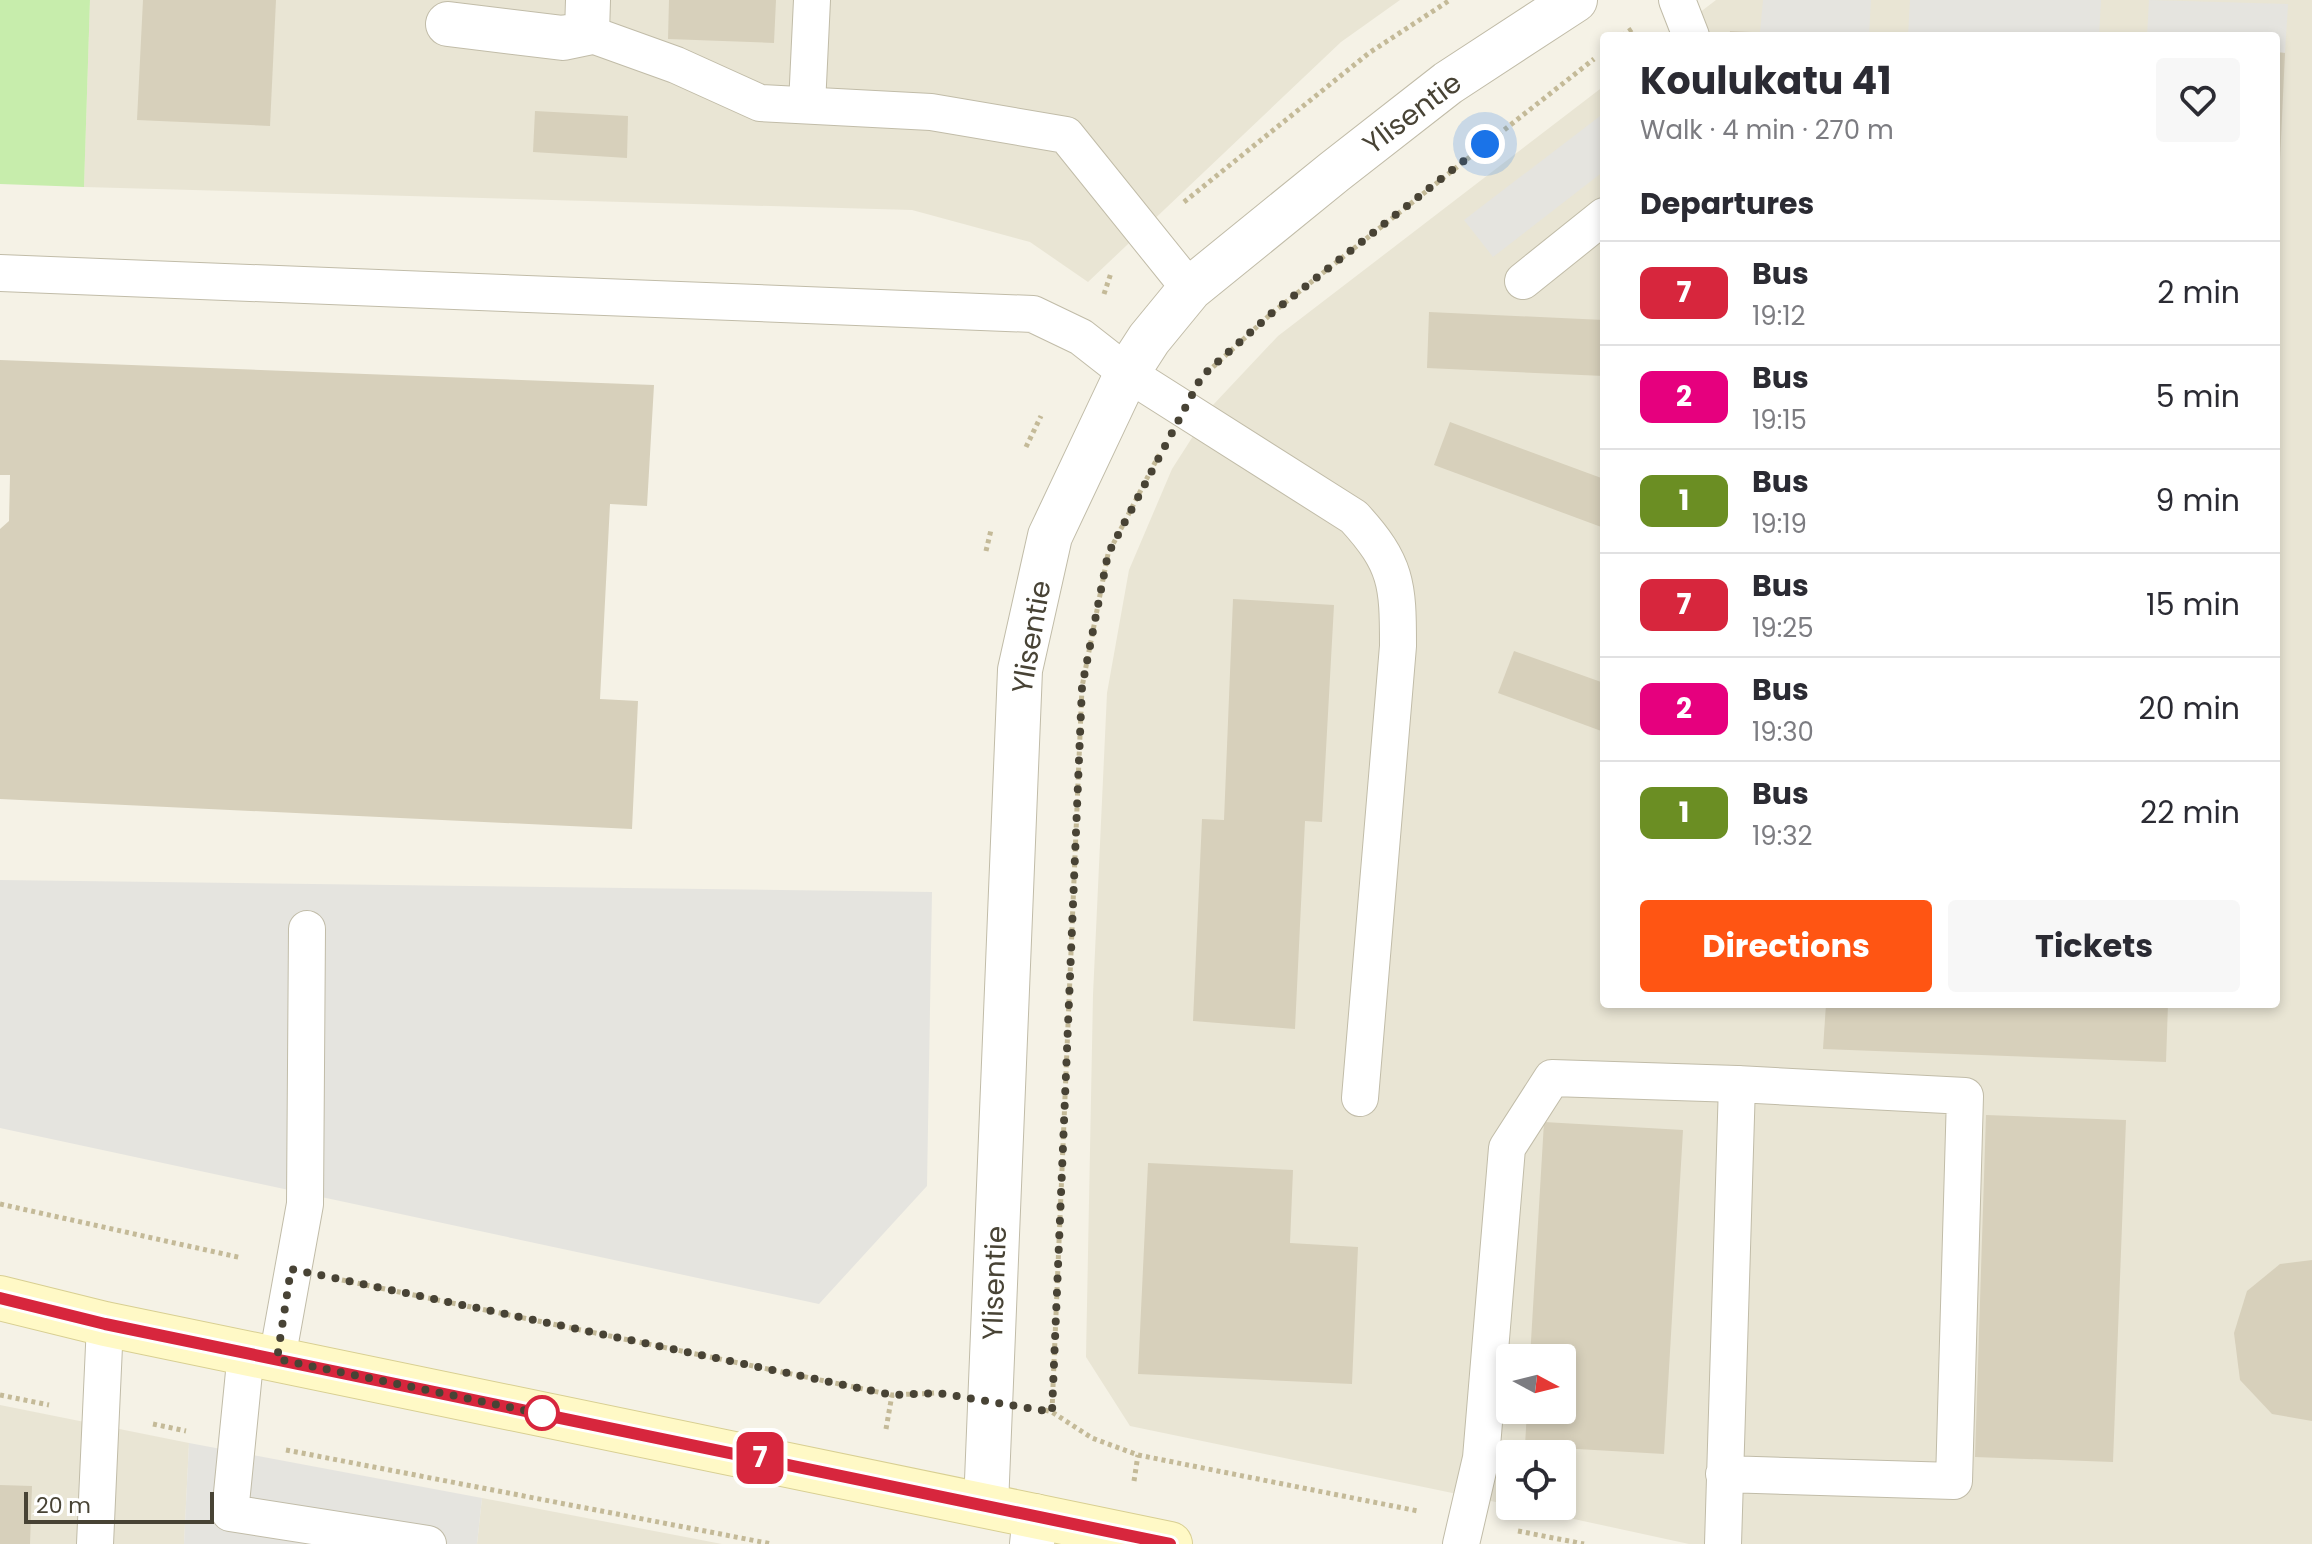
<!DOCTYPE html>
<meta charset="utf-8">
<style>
body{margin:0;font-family:Poppins,sans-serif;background:#f7f7f7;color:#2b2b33;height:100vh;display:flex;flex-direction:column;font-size:30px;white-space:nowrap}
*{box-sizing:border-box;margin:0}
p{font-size:26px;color:#7c7c81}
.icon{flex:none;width:44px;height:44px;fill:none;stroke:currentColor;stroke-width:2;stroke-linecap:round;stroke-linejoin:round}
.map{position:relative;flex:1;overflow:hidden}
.details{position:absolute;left:1600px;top:32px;width:680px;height:976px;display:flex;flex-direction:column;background:#fff;border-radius:8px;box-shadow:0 4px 12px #0003}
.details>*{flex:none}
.badge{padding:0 16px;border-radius:12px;font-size:28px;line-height:52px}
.needle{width:52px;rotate:97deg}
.tools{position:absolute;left:1496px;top:1344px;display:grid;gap:16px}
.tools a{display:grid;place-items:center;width:80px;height:80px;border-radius:8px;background:#fff;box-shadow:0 4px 12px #0003;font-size:40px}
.scale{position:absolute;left:24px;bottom:20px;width:190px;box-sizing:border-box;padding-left:8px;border:4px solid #484335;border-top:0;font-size:22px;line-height:28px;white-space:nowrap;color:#484335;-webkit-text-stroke:6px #fff;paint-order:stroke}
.you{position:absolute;width:40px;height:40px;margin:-20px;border:6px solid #fff;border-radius:50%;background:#1a73e8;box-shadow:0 0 0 12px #1a73e833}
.map>.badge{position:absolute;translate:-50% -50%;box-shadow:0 0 0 4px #fff}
h2{padding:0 40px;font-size:30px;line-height:72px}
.round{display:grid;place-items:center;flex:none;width:84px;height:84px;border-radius:8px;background:#f7f7f7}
.head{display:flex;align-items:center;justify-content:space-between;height:136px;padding:0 40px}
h1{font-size:38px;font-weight:700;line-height:60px}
.button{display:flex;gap:16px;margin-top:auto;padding:16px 40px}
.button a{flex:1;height:92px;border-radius:8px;background:#ff5513;color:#fff;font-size:32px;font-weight:700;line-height:92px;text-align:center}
.button a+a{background:#f7f7f7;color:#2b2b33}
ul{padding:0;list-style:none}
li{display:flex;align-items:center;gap:24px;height:104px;padding:0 40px;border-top:2px solid #e1e1e2}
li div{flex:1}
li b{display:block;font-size:30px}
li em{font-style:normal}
li .badge{min-width:88px;font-weight:700;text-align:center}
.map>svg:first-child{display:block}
.residential{fill:#e9e5d4;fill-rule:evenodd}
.green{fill:#c7edac}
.parking{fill:#e5e4df}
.building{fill:#d7d0bb}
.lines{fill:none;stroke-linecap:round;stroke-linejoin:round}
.lane-casing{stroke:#c1bca8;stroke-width:38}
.street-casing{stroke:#c1bca8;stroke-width:46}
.secondary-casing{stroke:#d8cf92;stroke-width:46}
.path{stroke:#c4ba98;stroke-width:5;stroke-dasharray:4 4;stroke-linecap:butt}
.lane{stroke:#fff;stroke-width:36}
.street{stroke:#fff;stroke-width:44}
.secondary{stroke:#fff9c6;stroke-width:44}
.line-casing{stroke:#fff;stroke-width:18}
.line{stroke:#d7263d;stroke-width:12}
.walk{stroke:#484335;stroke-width:8;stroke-dasharray:0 14.4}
.stop-dot{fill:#fff;stroke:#d7263d;stroke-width:4}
.labels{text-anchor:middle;stroke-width:7;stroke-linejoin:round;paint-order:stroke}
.street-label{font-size:28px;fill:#484335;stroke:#fff}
</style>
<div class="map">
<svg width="2312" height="1544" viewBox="0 0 2312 1544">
<rect width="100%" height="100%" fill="#f5f2e6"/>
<g class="residential">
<path d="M90,0H1400L1341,42L1088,282L1030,242L912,210L84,187Z"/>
<path d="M1716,0H2312V1544H1689L1514,1506H1562V1454H1510V1505L1130,1426L1086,1357L1093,995L1107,693L1129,570L1172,469L1213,405L1278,336L1604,86V1004H2276V36H1669ZM1510,1358H1562V1410H1510Z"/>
<path d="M0,1405L189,1443L184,1544H0Z"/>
<path d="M482,1498L722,1544H477Z"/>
</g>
<path class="green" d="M0,0H90L84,187L0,184Z"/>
<g class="parking">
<path d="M1763,0H1871L1869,36L1760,32Z"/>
<path d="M1910,0H2101L2099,36H1908Z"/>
<path d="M2149,0L2288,4L2285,53L2276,52V36H2147Z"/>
<path d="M1604,113V171L1493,257L1464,220Z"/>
<path d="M0,880L932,892L927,1186L819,1304L0,1128Z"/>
<path d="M189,1443L482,1498L477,1544H184Z"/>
</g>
<g class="building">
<path d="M143,0H276L270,126L137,120Z"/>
<path d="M669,0H776L774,43L668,39Z"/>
<path d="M1730,31L1794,34V36H1729Z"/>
<path d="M2276,52L2285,53L2278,203H2276Z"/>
<path d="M535,111L628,116L627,158L533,152Z"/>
<path d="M1429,312L1604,320V376L1427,368Z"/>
<path d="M0,360L654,385L647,506L610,504L600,699L638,701L632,829L0,799V529L9,521L10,475H0Z"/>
<path d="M1450,422L1604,479V528L1434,465Z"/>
<path d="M1233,599L1334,605L1322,822L1305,821L1295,1029L1193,1021L1202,819L1224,820Z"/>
<path d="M1514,651L1604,683V732L1498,693Z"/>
<path d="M1826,1004H2168L2166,1062L1823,1049Z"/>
<path d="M1986,1115L2126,1120L2113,1462L1975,1457Z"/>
<path d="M1544,1122L1683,1130L1664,1454L1525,1446L1527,1410H1562V1358H1530Z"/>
<path d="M1148,1163L1293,1170L1290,1243L1358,1247L1352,1384L1138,1374Z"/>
<path d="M2312,1260V1421L2272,1414L2240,1380L2234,1333L2247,1291L2280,1264Z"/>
<path d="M0,1485L32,1486L30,1544H0Z"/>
</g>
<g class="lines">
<g class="lane-casing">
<g id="lane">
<path d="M1677,0L1691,36"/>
<path d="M587,33L676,65L760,103L931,112L1066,135L1190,289"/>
<path d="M807,105L812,0"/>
<path d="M0,273L1033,314L1081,337L1127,373L1354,517C1397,564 1398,584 1398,646L1360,1098"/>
<path d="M1523,281L1604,216"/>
<path d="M246,1352L230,1513L428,1544"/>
<path d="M277,1359L305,1204L307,929"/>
<path d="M95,1544L105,1324"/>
<path d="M1461,1544L1481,1458L1507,1148L1552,1078L1737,1084"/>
<path d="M1723,1544L1737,1084L1965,1096L1954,1481L1724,1474"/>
</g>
</g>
<g class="street-casing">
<g id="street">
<path d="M448,24L563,38L587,33L588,0"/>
<path d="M986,1505L1020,670L1050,536L1127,373L1149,339L1190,289L1334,172L1448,83L1575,0"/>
<path d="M1032,1544L1035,1516"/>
</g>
</g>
<g class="secondary-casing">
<path id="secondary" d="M0,1298L105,1324L1170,1544"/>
</g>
<g class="path">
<path d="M1622,36L1632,29"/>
<path d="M1184,202L1369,53L1450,0"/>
<path d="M1104,294L1111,273"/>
<path d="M1213,367L1272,313L1594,59"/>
<path d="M1026,447L1041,416"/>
<path d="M986,551L991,530"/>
<path d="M0,1204L242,1258"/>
<path d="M342,1280L892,1395L936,1393"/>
<path d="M0,1395L49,1405"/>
<path d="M1045,1410L1052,1412L1092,1438L1138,1455L1418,1511"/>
<path d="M1052,1411L1082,687L1108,554L1160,453"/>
<path d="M153,1424L186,1431"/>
<path d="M886,1429L892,1395"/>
<path d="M286,1450L772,1544"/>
<path d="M1134,1481L1138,1455"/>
<path d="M1518,1531L1584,1544"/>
</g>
<use href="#lane" class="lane"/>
<use href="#street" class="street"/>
<use href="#secondary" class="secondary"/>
</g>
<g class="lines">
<g class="line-casing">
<path id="line" d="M0,1298L105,1324L1170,1544"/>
</g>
<use href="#line" class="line"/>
<path class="walk" d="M542,1413L547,1415L277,1359L291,1269L892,1395L938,1393L1052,1412L1082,687L1108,554L1202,376L1272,313L1485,144"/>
</g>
<circle class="stop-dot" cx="542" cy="1413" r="16"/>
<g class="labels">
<g class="street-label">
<text transform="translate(1412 113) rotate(-37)" y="10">Ylisentie</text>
<text transform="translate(1031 637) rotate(-80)" y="10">Ylisentie</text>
<text transform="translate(994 1283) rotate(-88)" y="10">Ylisentie</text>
</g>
</g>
</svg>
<div class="tools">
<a><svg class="needle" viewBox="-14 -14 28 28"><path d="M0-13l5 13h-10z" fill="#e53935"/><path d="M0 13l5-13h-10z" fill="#7c7c81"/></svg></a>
<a><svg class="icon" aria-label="locate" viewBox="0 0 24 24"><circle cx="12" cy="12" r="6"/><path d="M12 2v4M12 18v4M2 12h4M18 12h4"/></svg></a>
</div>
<div class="scale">20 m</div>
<div class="you" style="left:1485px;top:144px"></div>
<b class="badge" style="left:760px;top:1458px;background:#d7263d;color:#fff">7</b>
<section class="details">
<div class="head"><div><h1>Koulukatu 41</h1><p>Walk · 4 min · 270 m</p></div><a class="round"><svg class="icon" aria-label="heart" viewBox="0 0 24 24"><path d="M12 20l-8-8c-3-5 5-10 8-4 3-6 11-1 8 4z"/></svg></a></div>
<h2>Departures</h2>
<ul>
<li><span class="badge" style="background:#d7263d;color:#fff">7</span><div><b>Bus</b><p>19:12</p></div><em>2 min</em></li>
<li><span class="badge" style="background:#e6007e;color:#fff">2</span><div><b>Bus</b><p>19:15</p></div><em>5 min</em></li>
<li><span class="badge" style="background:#6b8e23;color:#fff">1</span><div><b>Bus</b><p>19:19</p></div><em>9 min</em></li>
<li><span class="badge" style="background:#d7263d;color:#fff">7</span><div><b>Bus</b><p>19:25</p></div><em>15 min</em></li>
<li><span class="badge" style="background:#e6007e;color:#fff">2</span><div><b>Bus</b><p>19:30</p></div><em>20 min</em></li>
<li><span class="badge" style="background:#6b8e23;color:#fff">1</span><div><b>Bus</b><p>19:32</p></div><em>22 min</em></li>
</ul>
<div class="button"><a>Directions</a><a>Tickets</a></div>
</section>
</div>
